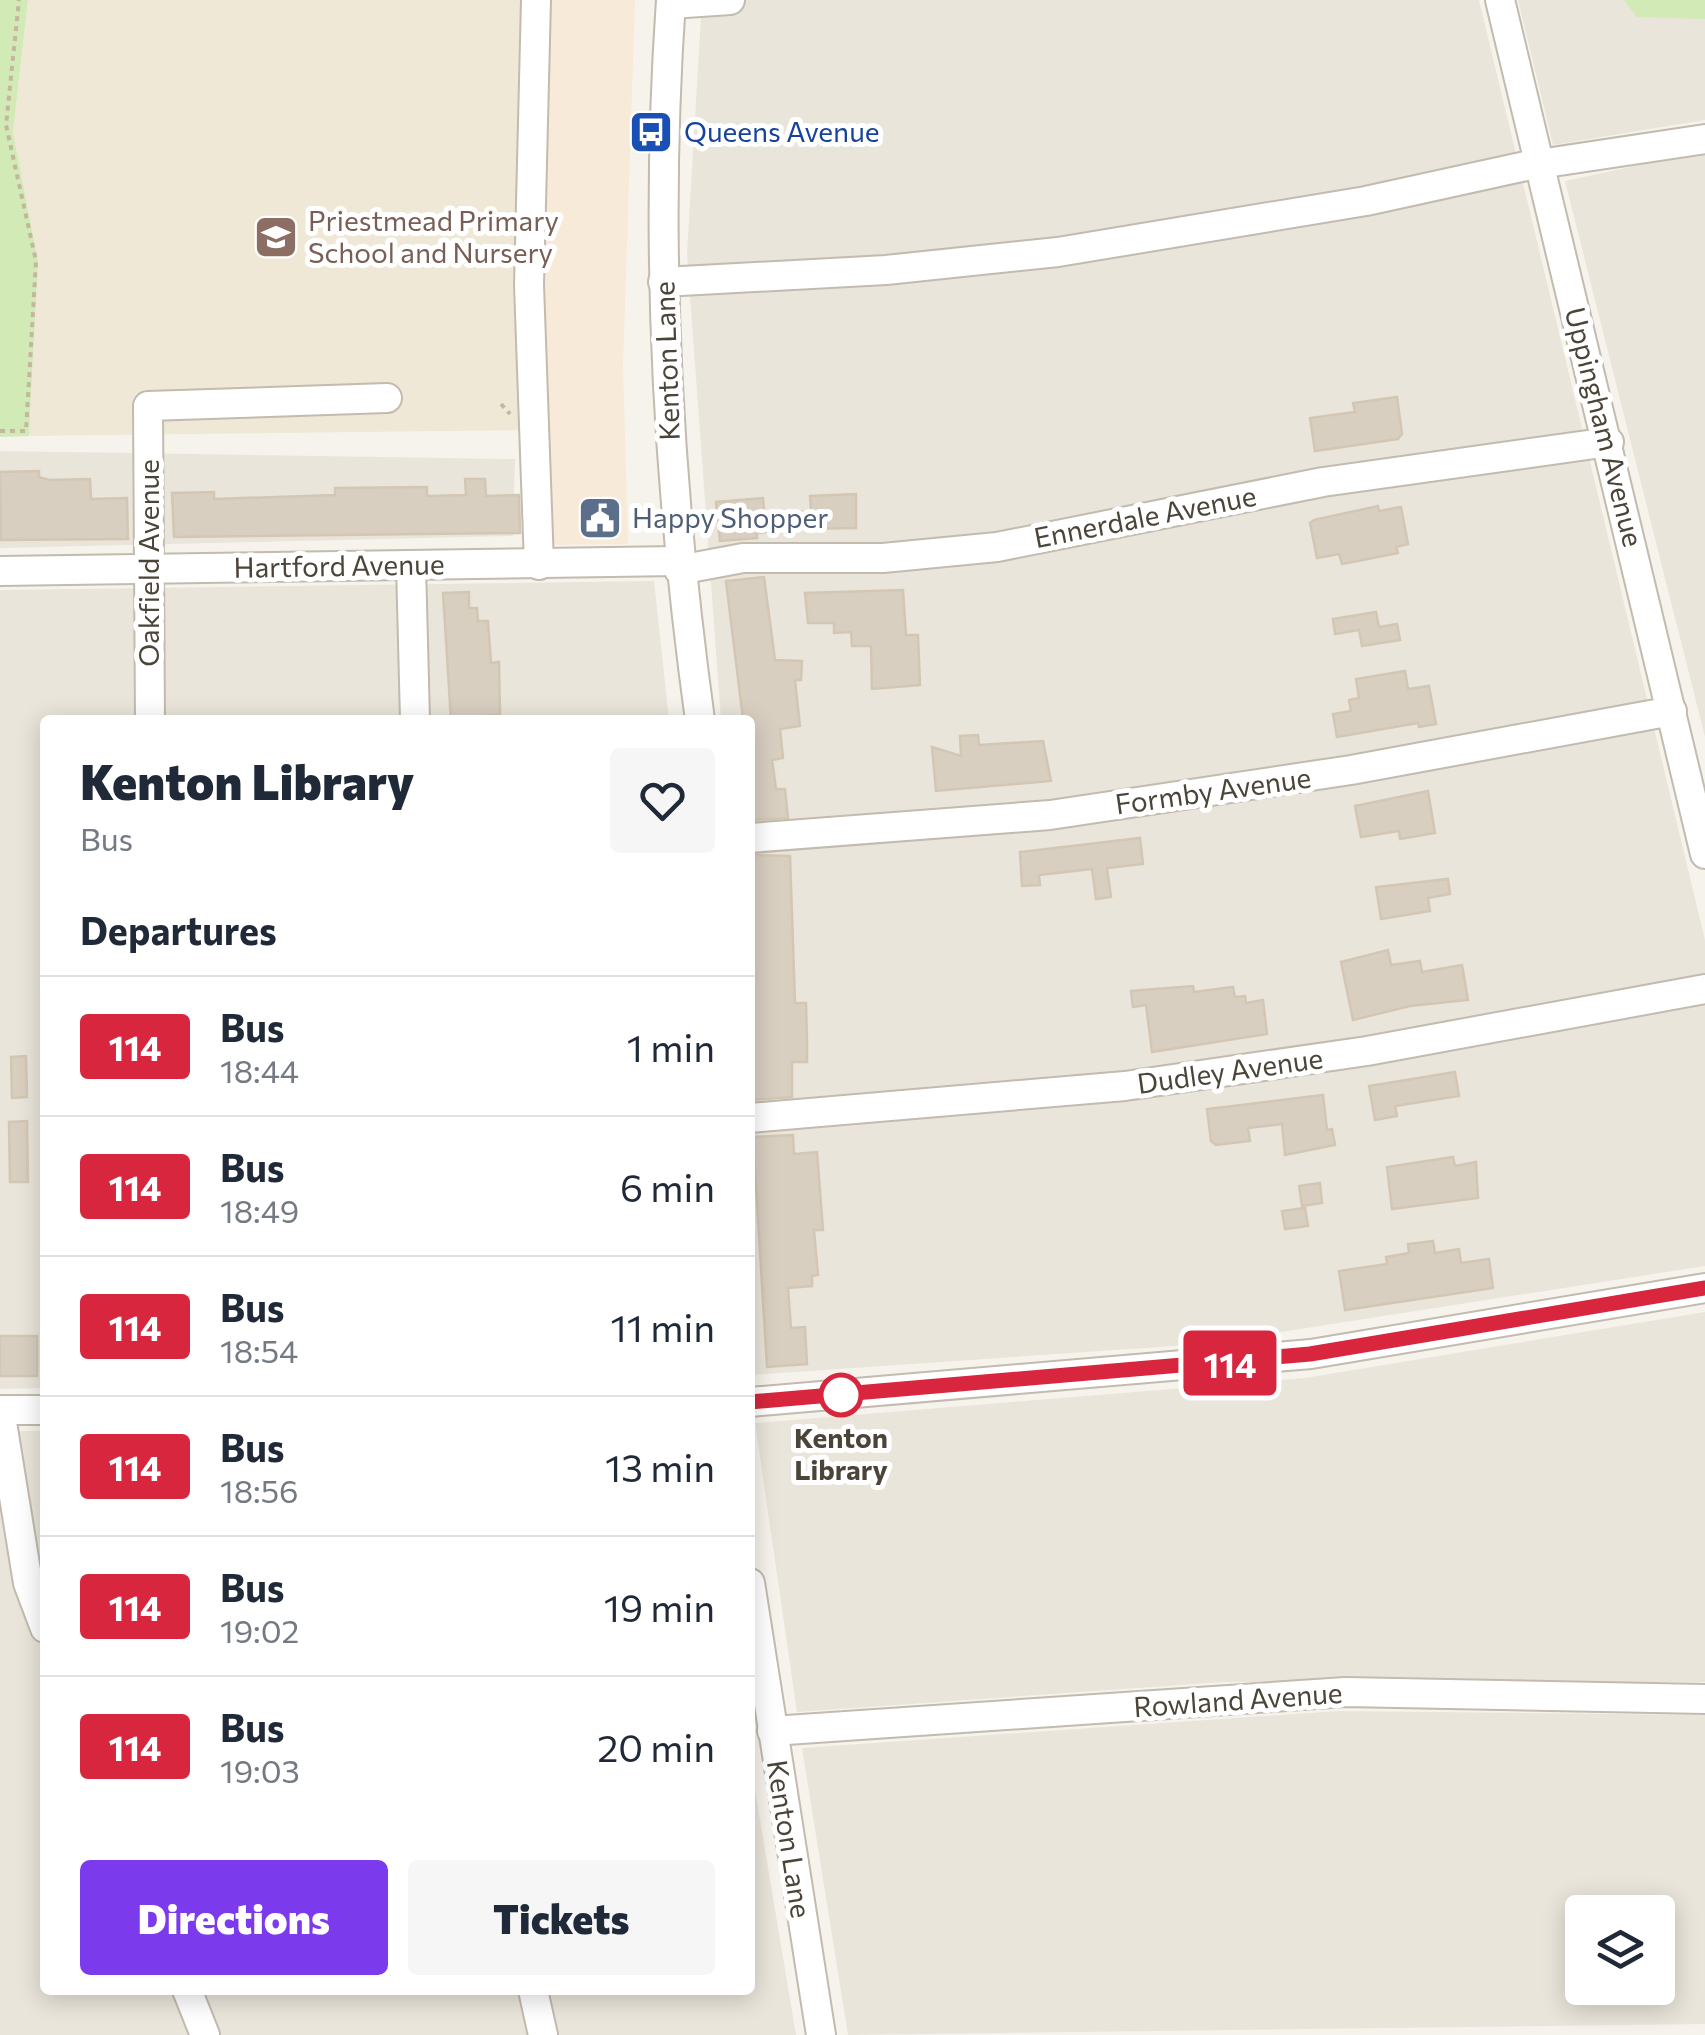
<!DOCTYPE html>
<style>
body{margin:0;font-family:Commissioner,sans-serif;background:#f6f6f7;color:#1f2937;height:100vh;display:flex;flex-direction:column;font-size:38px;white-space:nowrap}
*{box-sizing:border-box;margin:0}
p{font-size:32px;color:#747a83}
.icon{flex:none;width:55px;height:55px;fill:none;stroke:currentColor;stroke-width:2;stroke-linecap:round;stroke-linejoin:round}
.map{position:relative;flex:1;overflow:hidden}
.drawer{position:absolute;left:40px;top:715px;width:715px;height:1280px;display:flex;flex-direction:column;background:#fff;border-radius:10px;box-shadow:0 5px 25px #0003}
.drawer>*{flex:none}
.badge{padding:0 20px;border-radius:8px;font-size:35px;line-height:65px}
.fabs{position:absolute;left:1565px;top:1895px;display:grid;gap:20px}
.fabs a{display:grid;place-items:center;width:110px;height:110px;border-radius:10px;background:#fff;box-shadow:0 5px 25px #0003;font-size:50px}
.map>.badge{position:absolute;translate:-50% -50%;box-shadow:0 0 0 5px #fff}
h2{padding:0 40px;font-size:38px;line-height:90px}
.round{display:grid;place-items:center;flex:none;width:105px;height:105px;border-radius:10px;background:#f6f6f7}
.headline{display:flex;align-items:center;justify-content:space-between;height:170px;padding:0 40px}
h1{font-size:48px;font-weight:800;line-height:75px}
.primary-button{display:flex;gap:20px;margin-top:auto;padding:20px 40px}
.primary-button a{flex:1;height:115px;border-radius:10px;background:#7c3aed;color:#fff;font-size:40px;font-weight:800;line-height:115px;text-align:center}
.primary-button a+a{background:#f6f6f7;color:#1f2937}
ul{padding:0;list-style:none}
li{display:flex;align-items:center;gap:30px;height:140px;padding:0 40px;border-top:2px solid #e0e1e3}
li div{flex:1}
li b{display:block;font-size:38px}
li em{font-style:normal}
li .badge{min-width:110px;font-weight:700;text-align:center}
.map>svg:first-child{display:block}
.residential{fill:#eae5da;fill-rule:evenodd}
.commercial{fill:#f7ead8}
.education{fill:#efe8d6}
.green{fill:#d2eab5}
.building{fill:#d8cfc1;stroke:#d3c7b4;stroke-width:2.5}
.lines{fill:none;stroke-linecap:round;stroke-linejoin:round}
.minor-casing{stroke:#c2bbae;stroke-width:32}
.path{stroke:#c4b79f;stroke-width:4;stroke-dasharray:5 5;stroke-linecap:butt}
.minor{stroke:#fff;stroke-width:28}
.line-casing{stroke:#fff;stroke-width:22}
.line{stroke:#d7263d;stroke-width:15}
.stop-dot{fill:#fff;stroke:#d7263d;stroke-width:5}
.labels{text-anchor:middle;stroke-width:10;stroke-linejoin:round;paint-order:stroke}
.transit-label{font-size:28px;fill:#164399;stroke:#fff;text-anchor:start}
.education-label{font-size:28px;fill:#785e54;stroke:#fff;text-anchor:start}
.street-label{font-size:28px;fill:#4b4439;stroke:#fff}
.service-label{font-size:28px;fill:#4e5e75;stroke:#fff;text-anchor:start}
.stop-label{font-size:28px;font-weight:bold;fill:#4b4439;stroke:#fff}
</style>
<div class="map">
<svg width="1705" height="2035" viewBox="0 0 1705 2035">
<rect width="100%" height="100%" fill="#f6f3ec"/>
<g class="residential">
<path d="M702,0H1479L1705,940V1266L1204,1344L750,1375V720H721L687,254Z"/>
<path d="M1518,0H1705V120L1553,145Z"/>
<path d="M1690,154L1705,155V737L1565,181Z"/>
<path d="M0,451L515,459L513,536L0,548Z"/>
<path d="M654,581L669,720H45V1388L0,1389V590Z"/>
<path d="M1705,1312V1682H1224L797,1712L755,1423L1305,1378Z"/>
<path d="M0,1431H45V1990H750V1760L796,2035H0Z"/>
<path d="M1339,1711L1705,1715V2024L848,2035L802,1748ZM1582,1912H1658V1988H1582Z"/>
</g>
<path class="commercial" d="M548,0H635L623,364L628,544L532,545Z"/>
<path class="education" d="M28,0H527L525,430L29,436L38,261L13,132Z"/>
<g class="green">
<path d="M0,0H28L13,132L38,261L29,436L0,437Z"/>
<path d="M1624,0H1705V19L1637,17Z"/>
</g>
<g class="building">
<path d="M1397,397L1402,434L1398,439L1315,451L1310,418L1355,412L1353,403Z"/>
<path d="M39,471V477L49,480L90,479L91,499L127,498L128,539L1,540L0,472Z"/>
<path d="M465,479H485L486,496L519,495L520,533L174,537L172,493L214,492V499L335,495V488L427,487V496L466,495Z"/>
<path d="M856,494V528L800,529L798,512L811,511L810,496Z"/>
<path d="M763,498L766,532L757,533V538L720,541L716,502Z"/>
<path d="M1378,506L1379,511L1401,507L1408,544L1396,547L1398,553L1342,564L1339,554L1317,558L1310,523L1314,520Z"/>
<path d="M764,577L775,660L802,661L801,680H795L800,726L780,729L783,758L772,760L776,789H785L788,818L752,820L750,718L743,719L726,581Z"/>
<path d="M903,590L906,635H918L920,685L872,689L871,646H852L851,632L834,633V623H808L805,593Z"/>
<path d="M469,592V608H477L478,621H488L491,663L499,662L500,714L451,720L443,593Z"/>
<path d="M1376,612L1379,627L1397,624L1400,640L1362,646L1359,630L1335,634L1333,619Z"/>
<path d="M1405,671L1408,689L1429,686L1436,724L1419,727L1418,723L1337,737L1333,714L1351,711L1349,700L1359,698L1356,679Z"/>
<path d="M978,735L979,745L1043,741L1051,781L936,791L932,747L961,756L960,736Z"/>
<path d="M1428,791L1435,833L1400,839L1399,831L1361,837L1355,806Z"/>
<path d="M1140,838L1143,864L1107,868L1111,897L1096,899L1092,869L1039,875L1040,885L1022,886L1020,852Z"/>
<path d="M753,855L790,856L795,1003H806L807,1042V1062H792V1097L751,1100Z"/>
<path d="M1448,879L1450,894L1428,898L1430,911L1381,919L1376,887Z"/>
<path d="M1388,950L1391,965L1420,961L1422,972L1462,965L1468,1000L1410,1006L1353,1020L1341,962Z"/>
<path d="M1193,986L1194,992L1233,987L1235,997L1245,996L1246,1003L1263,1000L1267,1034L1152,1052L1146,1005L1133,1007L1131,991Z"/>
<path d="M26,1056L27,1097L12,1098L11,1057Z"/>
<path d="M1455,1072L1459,1096L1395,1106L1397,1116L1375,1120L1369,1086Z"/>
<path d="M1323,1095L1327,1130L1332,1129L1335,1145L1285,1155L1282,1124L1248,1128L1250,1141L1216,1145L1211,1141L1207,1109Z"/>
<path d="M27,1121L28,1182H10L9,1122Z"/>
<path d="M793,1135L794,1154L817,1152L823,1230H814L818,1275L812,1276V1286L788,1288L791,1328L805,1327L807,1364L767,1367L753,1137Z"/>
<path d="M1453,1157L1455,1166L1476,1162L1478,1198L1392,1209L1387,1167Z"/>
<path d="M1320,1183L1322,1203L1302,1206L1299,1186Z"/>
<path d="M1305,1208L1308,1226L1285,1229L1282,1211Z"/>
<path d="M1433,1241L1435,1253L1459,1249L1461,1263L1489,1259L1493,1288L1345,1310L1339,1271L1387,1264L1386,1257L1409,1253L1408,1244Z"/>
<rect x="0" y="1336" width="37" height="40"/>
</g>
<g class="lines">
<g class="minor-casing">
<g id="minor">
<path d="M536,0L529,285L539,565"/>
<path d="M671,0C654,241 667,481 700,720"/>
<path d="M1500,0L1705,854"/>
<path d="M671,4L730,0"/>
<path d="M663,282L886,270L1058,252L1366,201L1526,166L1705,139"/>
<path d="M411,565L415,720"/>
<path d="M679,570L743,558H883L997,547L1323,482L1609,442"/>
<path d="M0,571L678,561"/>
<path d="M150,720L148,406L387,398"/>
<path d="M750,838L1050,815L1351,770L1672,711"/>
<path d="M750,1118L1125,1086L1367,1051L1705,989"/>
<path d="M750,1402L1311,1354L1705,1288"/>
<path d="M0,1410L28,1583L45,1628"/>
<path d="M0,1410H45"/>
<path d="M750,1583L821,2035"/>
<path d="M772,1731L1345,1692L1705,1699"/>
<path d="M187,1990L205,2035"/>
<path d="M533,1990L543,2035"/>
</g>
</g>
<g class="path">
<path d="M501,404L510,414"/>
<path d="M0,431H26L36,261L6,125L19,0"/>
</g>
<use href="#minor" class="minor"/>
</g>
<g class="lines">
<g class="line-casing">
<path id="line" d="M750,1402L1310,1354L1705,1288"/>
</g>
<use href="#line" class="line"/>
</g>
<defs>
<g id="bus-square" transform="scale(2.25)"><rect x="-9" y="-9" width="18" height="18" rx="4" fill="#1a4fb4" stroke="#fff"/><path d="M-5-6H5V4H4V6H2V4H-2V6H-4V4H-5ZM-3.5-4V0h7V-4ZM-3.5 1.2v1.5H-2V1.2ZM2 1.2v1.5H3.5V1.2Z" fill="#fff"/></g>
<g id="school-square" transform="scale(2.25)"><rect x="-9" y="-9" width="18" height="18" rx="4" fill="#8d6e63" stroke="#fff"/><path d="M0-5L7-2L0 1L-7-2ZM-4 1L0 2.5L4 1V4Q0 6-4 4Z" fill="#fff"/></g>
<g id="civic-square" transform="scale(2.25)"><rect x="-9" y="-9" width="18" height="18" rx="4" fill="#5c6f8a" stroke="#fff"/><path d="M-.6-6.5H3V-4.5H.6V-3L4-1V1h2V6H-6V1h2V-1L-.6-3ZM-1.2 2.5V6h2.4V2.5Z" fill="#fff"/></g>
</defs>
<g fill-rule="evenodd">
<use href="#bus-square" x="651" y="132"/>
<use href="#school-square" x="276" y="237"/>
<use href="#civic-square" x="600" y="518"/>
</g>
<circle class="stop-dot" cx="841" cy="1395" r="20"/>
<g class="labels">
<g class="transit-label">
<text x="684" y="142">Queens Avenue</text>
</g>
<g class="education-label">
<text x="308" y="231">Priestmead Primary<tspan x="308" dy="32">School and Nursery</tspan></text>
</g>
<g class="street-label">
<text transform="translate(667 361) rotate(-92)" y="10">Kenton Lane</text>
<text transform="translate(1604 427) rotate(76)" y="10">Uppingham Avenue</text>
<text transform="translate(1145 517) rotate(-11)" y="10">Ennerdale Avenue</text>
<text transform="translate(149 563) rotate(-90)" y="10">Oakfield Avenue</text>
<text transform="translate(339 566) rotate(-1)" y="10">Hartford Avenue</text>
<text transform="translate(1213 791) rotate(-8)" y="10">Formby Avenue</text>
<text transform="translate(1230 1071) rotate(-8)" y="10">Dudley Avenue</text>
<text transform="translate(1238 1700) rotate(-4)" y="10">Rowland Avenue</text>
<text transform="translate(789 1839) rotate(81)" y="10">Kenton Lane</text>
</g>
<g class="service-label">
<text x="632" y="528">Happy Shopper</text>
</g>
<g class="stop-label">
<text x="841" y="1448">Kenton<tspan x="841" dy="32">Library</tspan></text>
</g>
</g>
</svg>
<div class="fabs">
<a><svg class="icon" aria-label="layers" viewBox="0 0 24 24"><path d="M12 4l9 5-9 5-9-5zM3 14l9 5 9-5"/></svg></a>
</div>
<b class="badge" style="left:1230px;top:1363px;background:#d7263d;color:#fff">114</b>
<section class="drawer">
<div class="headline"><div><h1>Kenton Library</h1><p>Bus</p></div><a class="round"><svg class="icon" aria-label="heart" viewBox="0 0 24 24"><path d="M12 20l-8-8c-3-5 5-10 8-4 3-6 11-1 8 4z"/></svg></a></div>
<h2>Departures</h2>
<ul>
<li><span class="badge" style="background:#d7263d;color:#fff">114</span><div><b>Bus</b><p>18:44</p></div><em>1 min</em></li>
<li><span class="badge" style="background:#d7263d;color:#fff">114</span><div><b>Bus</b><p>18:49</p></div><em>6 min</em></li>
<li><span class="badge" style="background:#d7263d;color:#fff">114</span><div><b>Bus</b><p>18:54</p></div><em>11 min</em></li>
<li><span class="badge" style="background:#d7263d;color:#fff">114</span><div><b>Bus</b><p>18:56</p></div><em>13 min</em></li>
<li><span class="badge" style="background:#d7263d;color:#fff">114</span><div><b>Bus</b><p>19:02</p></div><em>19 min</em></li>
<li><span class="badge" style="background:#d7263d;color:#fff">114</span><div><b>Bus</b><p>19:03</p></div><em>20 min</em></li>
</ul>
<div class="primary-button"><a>Directions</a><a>Tickets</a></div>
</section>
</div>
